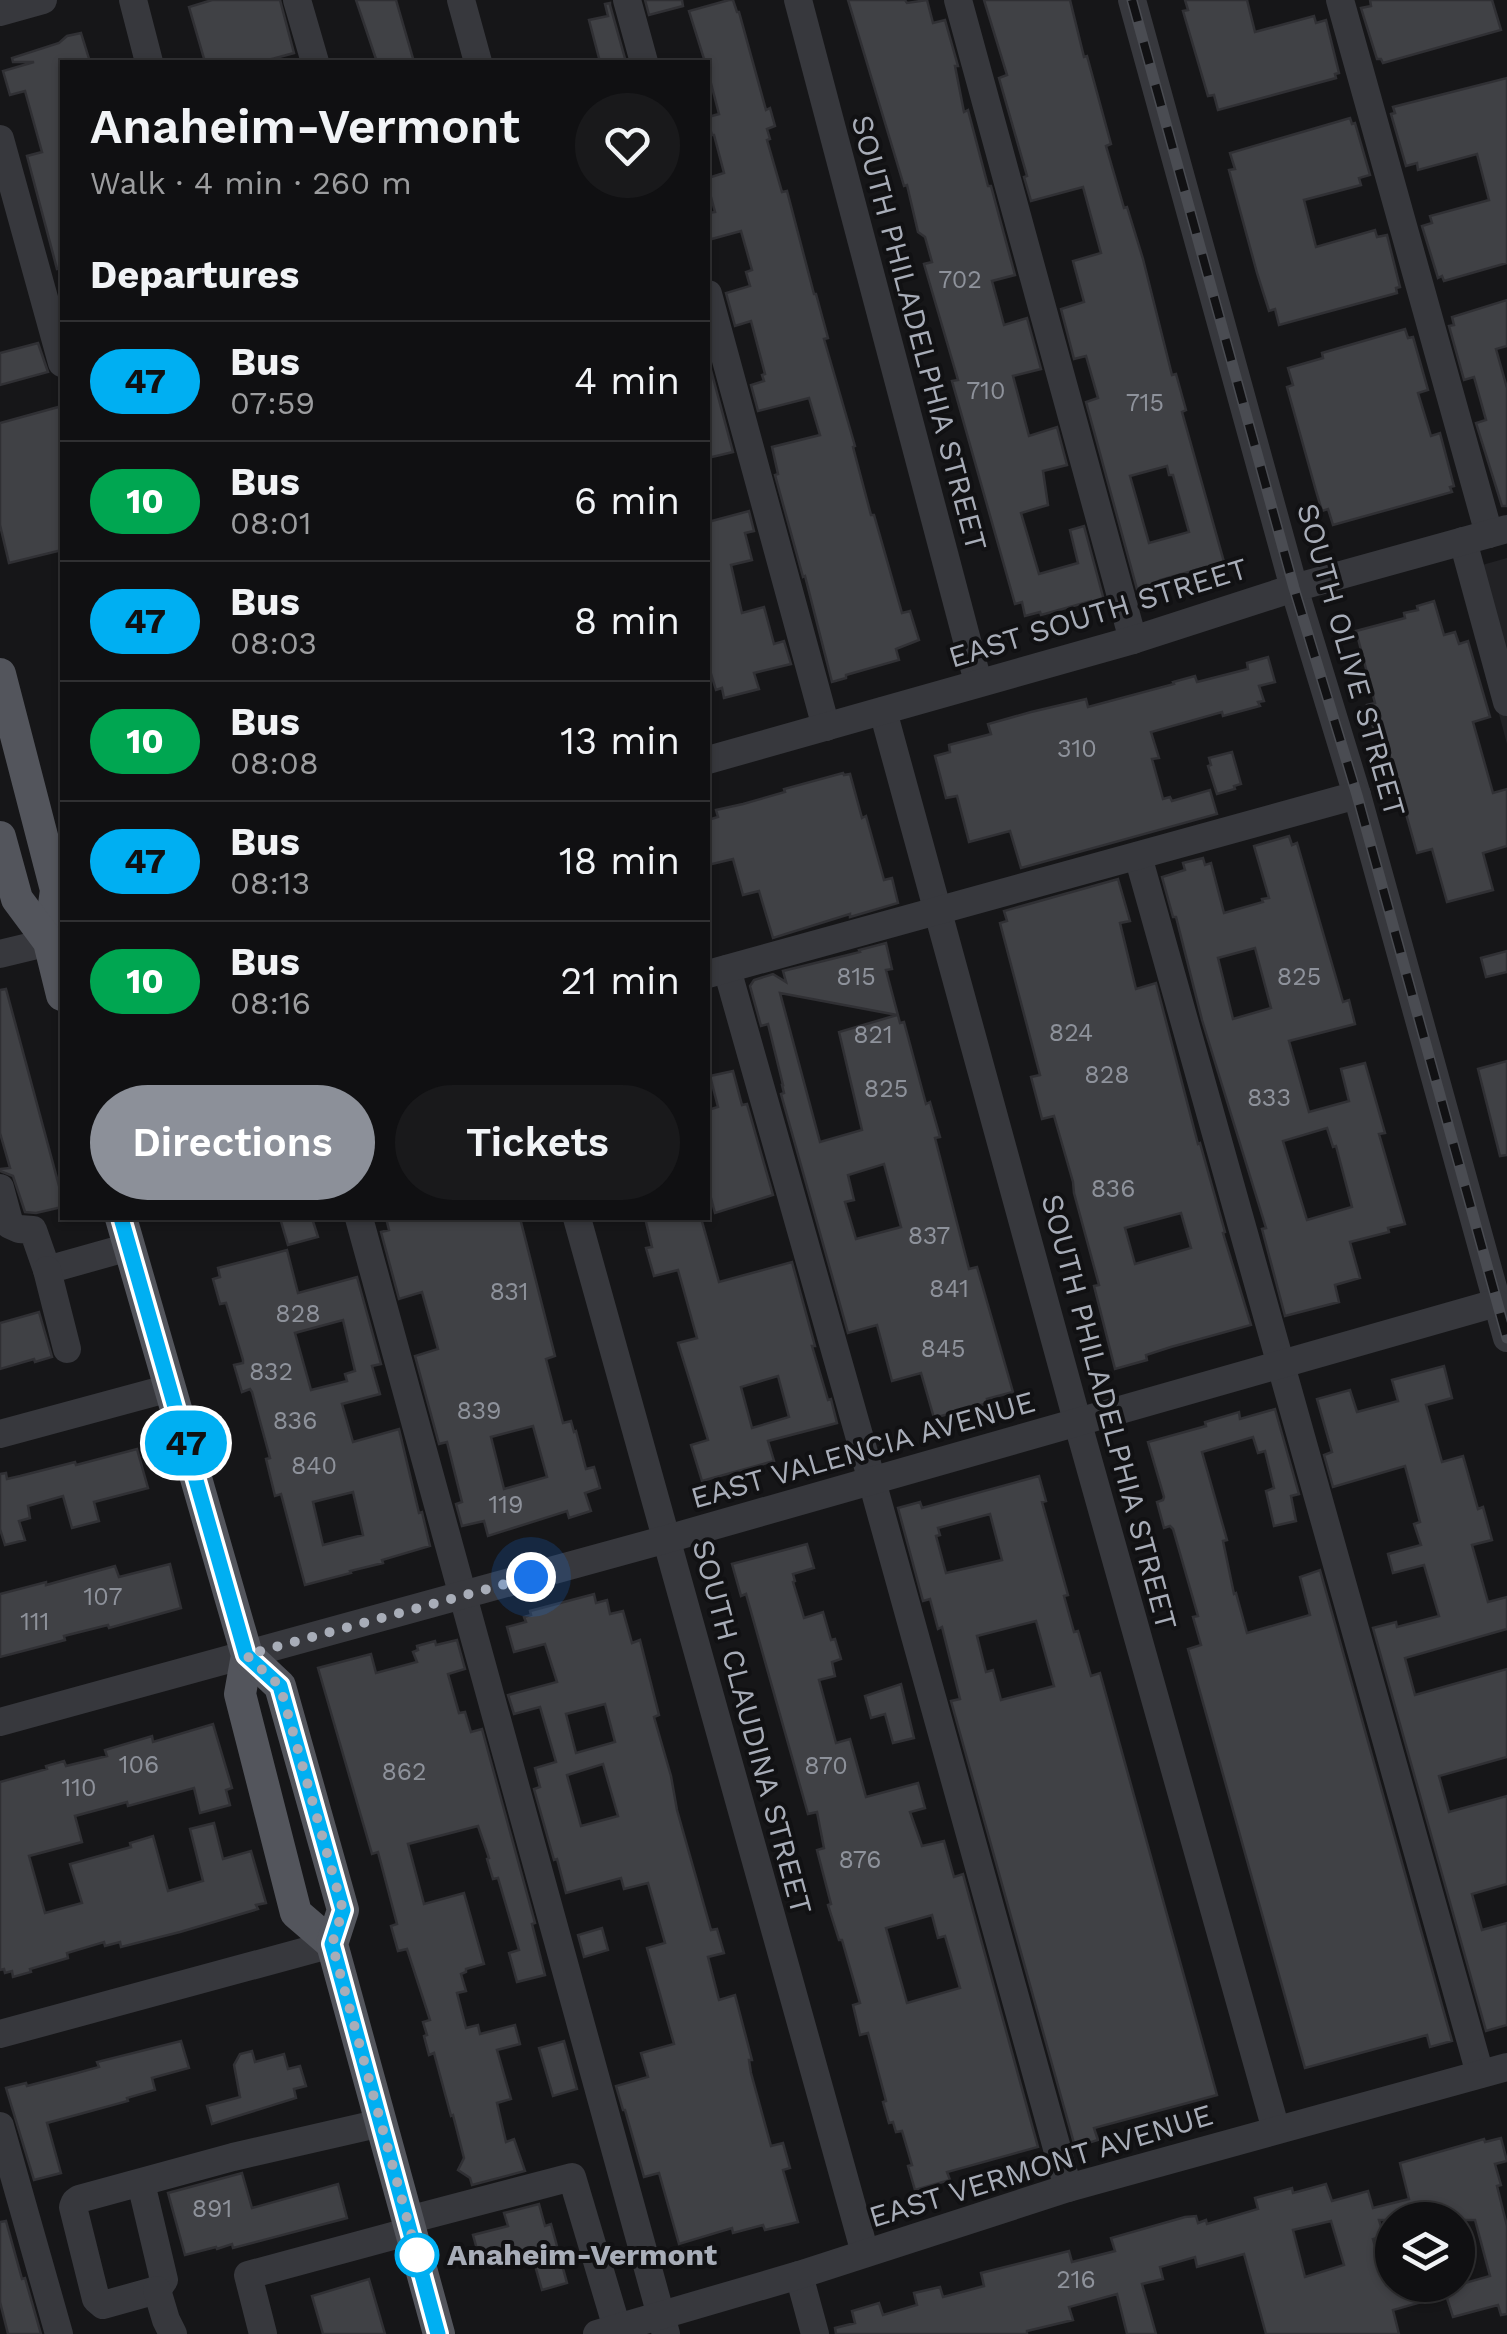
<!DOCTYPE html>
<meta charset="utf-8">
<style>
body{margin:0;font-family:"Work Sans",sans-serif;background:#19191b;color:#f1f3f6;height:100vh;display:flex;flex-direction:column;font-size:38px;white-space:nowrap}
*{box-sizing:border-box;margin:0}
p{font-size:32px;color:#9c9d9f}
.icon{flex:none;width:55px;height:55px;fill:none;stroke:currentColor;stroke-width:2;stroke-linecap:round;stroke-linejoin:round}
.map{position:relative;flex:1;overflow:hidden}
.panel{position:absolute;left:60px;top:60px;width:650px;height:1160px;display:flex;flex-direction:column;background:#101012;border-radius:0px;box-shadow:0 2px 8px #0004,0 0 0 2px #303032}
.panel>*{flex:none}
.badge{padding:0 20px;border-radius:32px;font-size:35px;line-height:65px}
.controls{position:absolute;left:1375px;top:2202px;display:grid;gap:20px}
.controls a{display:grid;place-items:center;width:100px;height:100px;border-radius:50%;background:#101012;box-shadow:0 2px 8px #0004,0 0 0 2px #303032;font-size:50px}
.you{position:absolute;width:50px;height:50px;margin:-25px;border:8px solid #fff;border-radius:50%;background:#1a73e8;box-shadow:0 0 0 15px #1a73e833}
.map>.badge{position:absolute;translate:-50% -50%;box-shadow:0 0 0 5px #fff}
h2{padding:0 30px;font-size:38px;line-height:90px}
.round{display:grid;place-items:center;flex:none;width:105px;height:105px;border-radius:52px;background:#19191b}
.headline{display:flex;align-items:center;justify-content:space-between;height:170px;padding:0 30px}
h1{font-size:48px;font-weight:600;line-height:75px}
.action{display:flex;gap:20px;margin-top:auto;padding:20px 30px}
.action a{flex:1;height:115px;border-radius:60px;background:#8c9099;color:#fff;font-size:40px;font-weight:600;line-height:115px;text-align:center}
.action a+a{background:#19191b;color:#f1f3f6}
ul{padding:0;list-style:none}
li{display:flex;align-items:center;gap:30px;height:120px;padding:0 30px;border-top:2px solid #303032}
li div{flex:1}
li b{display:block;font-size:38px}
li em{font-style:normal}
li .badge{min-width:110px;font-weight:700;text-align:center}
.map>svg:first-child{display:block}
.built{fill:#222225}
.building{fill:#404145;stroke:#303034;stroke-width:2.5;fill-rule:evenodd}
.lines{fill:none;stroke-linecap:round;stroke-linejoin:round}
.minor{stroke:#37383d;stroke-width:28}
.major{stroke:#53555c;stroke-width:32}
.rail-casing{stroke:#4a4c52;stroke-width:11}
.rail{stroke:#111113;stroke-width:8;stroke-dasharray:22;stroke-linecap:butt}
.line-casing{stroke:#fff;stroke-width:22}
.line{stroke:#00aff2;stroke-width:15}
.walk{stroke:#a8adb8;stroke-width:10;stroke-dasharray:0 18}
.stop-dot{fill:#fff;stroke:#00aff2;stroke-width:5}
.labels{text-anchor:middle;stroke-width:8;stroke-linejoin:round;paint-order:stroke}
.number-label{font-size:25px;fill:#8e929b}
.street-label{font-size:30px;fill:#a8adb8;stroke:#111113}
.stop-label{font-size:30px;font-weight:bold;fill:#a8adb8;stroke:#111113;text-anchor:start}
</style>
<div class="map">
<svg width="1507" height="2334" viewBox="0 0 1507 2334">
<rect width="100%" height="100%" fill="#161618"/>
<path class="built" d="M1507,558V744L1461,571Z"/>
<g class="building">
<path d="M212,0H280L294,53L261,62H205L189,7Z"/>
<path d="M356,0H396L414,62H377Z"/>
<path d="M645,0H682L683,6L649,15Z"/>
<path d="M729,0H733L737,12H739L766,110L770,108L775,126L767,129L770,139L767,140L782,192L787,191L814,294H816L828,338L824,339L855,446L853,447L871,515H874L902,613L910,611L919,640L896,649L899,660L846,675V678L832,682L805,576L803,577L775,475L778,474L772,447L820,435L809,398L758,411L751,385L764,381L762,375L765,374L751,321L735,326L726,293L750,286L746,272L752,270L741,231L708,240V213L715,212L708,186V178L724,173L714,135H712L708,121V117L719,114L708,72V62H705L689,11Z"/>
<path d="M848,0H905L907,3L927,0L933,23L945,20L958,66H955L964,112L968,110L988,186H991L1015,275L992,281L1004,325L1027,318L1041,369L1013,376L1029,436L1057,427L1067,465L1043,471L1048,505L1021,513L1039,574L1078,563L1070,530L1084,526L1105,604L1093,607L1091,601L1041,615L1040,612L1025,616L1022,602L1015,604L952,381L958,380L924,264L932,262L925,237L918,232L907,185L904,186Z"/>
<path d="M984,0H1070L1084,57L1087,56L1111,144L1106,146L1124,208L1127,207L1143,259L1172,375L1176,374L1186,410L1182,412L1224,562L1160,580L1162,587L1138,593L1086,402L1098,398L1086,356L1074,359L1061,309L1084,302L1073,261L1101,253L1083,187L1031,201L1024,177L1027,176L999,78L1007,75ZM1167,466L1169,475H1173L1189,532L1149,543L1130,476Z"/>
<path d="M1185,0H1247L1255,32L1314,16L1316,23L1326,20L1339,73L1335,74L1336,78L1218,110L1214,95L1208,96L1183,11L1188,10Z"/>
<path d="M1370,0H1492L1501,30L1383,63L1381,59H1377L1361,8L1371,6Z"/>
<path d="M610,3V5L626,62H600L589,20L608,16L605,4Z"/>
<path d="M81,33L90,62H62V268L57,269L27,156L42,152L25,91L10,95L3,71L34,62H13L12,58L59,43L67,36Z"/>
<path d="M1507,78V263L1444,281L1442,276L1438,278L1422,226L1432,223L1430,216L1489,200L1477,154L1418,170L1417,163L1406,166L1391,114L1395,113L1393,107Z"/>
<path d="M1350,118L1352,124L1355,123L1370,175L1359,178L1361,185L1304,200L1316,247L1375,230L1377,237L1387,235L1400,287L1396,288L1397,293L1279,325L1275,309L1269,311L1257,273L1229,170L1235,169L1230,153Z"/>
<path d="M1507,300V346L1496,349L1507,388V506H1502L1476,423L1486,420L1474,377L1464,380L1449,326L1454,325L1452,317Z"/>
<path d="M1405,329L1408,338L1413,337L1428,390L1418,393L1431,436L1440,433L1454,486L1450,487L1452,492L1333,525L1328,509L1322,511L1316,491L1287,387L1293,385L1288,368L1323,358L1322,353Z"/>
<path d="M38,343L48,372L0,385V353Z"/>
<path d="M708,359L733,452L708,458Z"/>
<path d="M62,406V550L9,563L0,525V423Z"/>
<path d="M749,511L754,531L745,533L752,560L731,565L742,613L764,607L774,644L784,641L791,664L754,673L759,689L724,698L722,688L716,690L708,664V522Z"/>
<path d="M1434,601L1444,635L1455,632L1459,644L1468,641L1490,717L1473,722L1493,793L1507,789V846L1483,853L1493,890L1447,902L1432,849L1417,853L1381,725L1373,727L1367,705L1375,703L1356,631L1405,618L1404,613L1418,610L1417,606Z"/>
<path d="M1268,657L1275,682L1259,686L1264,701L1258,702L1260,706L1223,716L1222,712L1151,732L1159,758L1152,759L1163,799L1170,797L1172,801L1210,790L1217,814L1021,868L1010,831L969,842L957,796L946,798L935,756L950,752L949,745L991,734L988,724L1031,712L1086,699L1088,707L1174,684L1173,682L1195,676L1197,682L1248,669L1247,663Z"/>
<path d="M1232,752L1241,784L1234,786L1235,789L1217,794L1208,766L1211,765L1209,758Z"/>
<path d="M843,773L844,775L850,774L862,818L866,816L884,880L892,878L898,903L850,917V914L773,938L759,891L743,895L733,859L708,865V820L718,817L716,810L743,804L785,792L784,789Z"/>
<path d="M1289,836L1292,845L1297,843L1343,1002L1349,1000L1355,1024L1289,1041L1309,1112L1349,1101L1341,1069L1365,1063L1385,1133L1379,1134L1405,1224L1388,1228L1389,1232L1350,1242L1360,1278L1335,1285L1339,1302L1285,1316L1262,1229L1266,1228L1202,1020L1176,917H1173L1162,877L1185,870L1183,863L1203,858L1205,865L1211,863L1224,913L1263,902L1262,899L1269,898L1254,846ZM1255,948L1271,1008L1233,1019L1218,958ZM1327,1128L1333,1147L1336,1146L1352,1207L1307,1220L1283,1141Z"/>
<path d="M1118,879L1130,921L1120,923L1136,989L1156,983L1198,1144L1200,1143L1225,1232L1223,1233L1251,1325L1171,1347L1146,1355L1147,1360L1115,1369L1094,1286L1099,1285L1074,1193L1073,1182L1054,1116L1042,1119L1031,1077L1040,1075L1000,923L1007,921L1004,911ZM1181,1213L1191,1248L1135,1264L1125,1228Z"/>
<path d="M886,943L892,969L886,970L900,1023L904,1022L926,1104L930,1102L940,1137L935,1138L969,1269L977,1267L1013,1392L987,1399L988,1403L934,1418L921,1373L892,1381L877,1325L848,1333L781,1094L784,1093L782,1085H783L768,1024L761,1026L750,986L754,980L773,974L786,982L783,971L860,952L859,950ZM780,993L897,1015L839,1032L862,1130L820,1142ZM884,1164L901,1227L856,1239L845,1202L854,1200L848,1175Z"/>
<path d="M1507,951V972L1486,977L1481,958Z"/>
<path d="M6,989L62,1197V1207L36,1213L25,1212L13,1176L0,1171V1169L10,1168L0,1133V990Z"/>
<path d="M1507,1061V1155L1500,1156L1478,1069Z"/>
<path d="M733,1071L742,1105L747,1104L773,1195L715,1213L708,1187V1110L718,1107L710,1076Z"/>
<path d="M280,1218H312L318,1237L288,1245Z"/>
<path d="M386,1218H520L555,1356L546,1359L563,1423L571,1421L574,1432L576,1431L586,1469L594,1467L600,1488L585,1493L591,1511L569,1518L567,1511L488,1536L484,1521L462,1526L456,1504L462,1502L447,1442L439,1444L415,1356L438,1349L422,1292L399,1299L381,1232L389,1230ZM533,1426L547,1477L504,1489L491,1437Z"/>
<path d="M645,1218H701L719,1282L792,1262L815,1346H812L828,1400L831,1399L837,1423L768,1441L774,1461L702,1481L691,1445L708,1440L678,1343L697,1338L678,1270L654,1276L646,1248L652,1247ZM778,1376L789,1417L752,1428L741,1387Z"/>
<path d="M287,1250L298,1293L357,1277L381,1364L372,1366L380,1394L342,1404L353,1442L399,1429L419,1513L422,1512L430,1546L382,1560L383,1563L350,1571L351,1573L305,1585L281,1494L275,1496L266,1459L270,1458L252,1392L250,1389L242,1392L234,1365L243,1363V1360L226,1303L220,1304L213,1279L220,1277L218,1268ZM343,1320L355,1371L345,1374L347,1381L311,1390L295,1333ZM353,1492L363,1535L323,1545L313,1502Z"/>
<path d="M39,1312L52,1357L35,1362L34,1359L0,1369V1323Z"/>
<path d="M1444,1366L1452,1398L1426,1405L1442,1462L1463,1456L1478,1509L1483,1507L1492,1540L1472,1545L1488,1602L1507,1597V1629L1405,1658L1415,1695L1507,1669V1757L1439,1776L1449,1812L1507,1796V1884L1472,1894L1482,1930L1507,1923V2025L1486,2031L1373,1628L1396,1622L1397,1627L1439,1616L1424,1565L1393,1573L1388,1554L1421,1545L1414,1524L1420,1522L1405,1466L1333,1487L1324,1455L1332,1452L1317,1399L1350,1390L1357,1412L1398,1401L1392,1380Z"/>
<path d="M1275,1409L1299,1494L1291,1496L1296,1521L1274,1526L1266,1491L1274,1488L1265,1451L1258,1453L1253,1437L1202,1452L1227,1540L1223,1541L1234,1594L1236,1593L1247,1633L1310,1615L1300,1577L1320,1570L1452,2041L1430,2047L1427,2035L1305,2068L1188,1649L1201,1645L1193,1617L1198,1616L1173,1529L1170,1526L1164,1528L1157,1502L1163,1500L1164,1497L1148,1442L1206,1426L1205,1422L1239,1412L1240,1419Z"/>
<path d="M137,1449L148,1488L94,1502L99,1521L72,1528L63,1496L28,1506L30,1518L19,1521L25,1540L5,1545L0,1529V1474L6,1473L7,1479L20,1476L75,1462L76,1465Z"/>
<path d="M1039,1476L1046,1501L1042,1502L1068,1595L1064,1596L1074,1632L1078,1631L1091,1676L1100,1673L1217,2095L1094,2128L1098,2140L1075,2147L951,1701L960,1699L942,1627L938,1629L930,1599L923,1601L898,1508L920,1502L922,1508ZM990,1514L1002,1560L946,1573L936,1536L940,1535L938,1528ZM1036,1621L1054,1686L1001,1700L993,1670L986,1672L977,1636Z"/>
<path d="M807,1544L814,1568L793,1574L795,1581L793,1582L804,1618L823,1612L831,1640L835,1639L841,1659L832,1662L835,1676L819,1680L836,1743L850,1739L866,1797L918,1783L925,1808L910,1812L922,1846L944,1841L954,1877L963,1874L1038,2147L947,2172L950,2180L915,2190L908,2166L912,2165L902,2131L896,2132L893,2122L889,2123L883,2102L886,2101L868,2033L860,2035L853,2005L860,2003L842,1940H839L828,1905L831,1904L817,1850L824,1848L817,1812L808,1814L746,1594L741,1596L732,1564ZM932,1915L938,1938L945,1936L960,1988L907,2003L886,1928Z"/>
<path d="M170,1564L181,1608L109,1628L108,1625L64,1636L65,1640L0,1657V1594L46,1582V1585L115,1566L119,1577Z"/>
<path d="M594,1594L596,1603L607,1600L610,1614L623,1611L632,1643L640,1640L659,1715L654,1717L671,1776L677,1810L711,1930L717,1929L724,1953L708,1957L719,2000L735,1995L752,2060H749L751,2073L771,2146L783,2143L790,2168L783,2170L798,2222L765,2230L763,2225L733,2233L732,2228L679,2244L659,2173L644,2177L625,2110H623L616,2086L648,2077L641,2053L674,2044L647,1948L665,1943L648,1883L624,1889L621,1878L566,1893L557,1859L554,1860L534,1789L540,1787L535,1768L556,1762L540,1707L514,1714L508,1695L557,1682L545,1644L514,1652L507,1627L526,1622L524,1617L531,1615L530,1611ZM605,1704L615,1742L576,1753L566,1714ZM603,1764L618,1816L581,1826L567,1775Z"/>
<path d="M457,1640L465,1669L448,1674L459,1713L465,1712L471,1732L482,1729L535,1923L532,1924L545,1975L517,1982L509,1953L519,1950L498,1878L493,1879L487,1859L489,1858L478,1826L408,1844L424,1904L464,1893L484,1964L466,1969V1972L461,1974L466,1991L457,1993L466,2028L478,2025L480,2034L515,2025L520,2044L497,2050L511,2099L497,2103L506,2142L514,2139L525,2171L472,2185L470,2178L458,2170L464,2158L453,2115L451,2116L434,2053L429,2055L424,2036L427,2035L423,2022L430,2020L407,1949L398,1951L391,1926L397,1924L378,1852L372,1854L318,1668L371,1654L376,1673L417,1662L413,1652L418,1650L417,1646L435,1641L436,1645Z"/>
<path d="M901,1684L914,1738L893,1743L885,1714L871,1718L865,1696Z"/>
<path d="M213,1724L232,1788L226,1790L230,1805L200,1813L194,1788L128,1806L127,1802L75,1816L82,1842L29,1856L45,1913L82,1903L70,1864L131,1847L130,1843L153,1836L168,1891L203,1881L190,1829L214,1823L223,1859L251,1851L266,1903L256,1905L258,1909L180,1932L121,1947L120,1942L105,1946L104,1942L67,1953L68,1958L30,1969L31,1972L13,1977L12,1971L5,1973L4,1969L0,1970V1782L47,1769L46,1766L64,1761L66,1766L107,1756L105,1750L152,1736L153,1742Z"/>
<path d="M602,1928L608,1950L584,1957L578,1935Z"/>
<path d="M181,2041L189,2068L152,2078L155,2090L127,2098L128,2101L47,2123L61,2173L34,2180L6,2088L26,2083L27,2086L77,2073L99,2067L97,2062Z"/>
<path d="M564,2041L577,2089L553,2096L539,2048Z"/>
<path d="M252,2051L255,2062L284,2054L288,2069L300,2066L306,2086L294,2089L296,2098L212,2124L207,2106L240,2097L234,2065L240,2054Z"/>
<path d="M1501,2138L1507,2161L1495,2164L1501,2185L1497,2186L1507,2226V2314L1501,2315L1498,2305L1453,2317L1446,2295L1393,2310L1399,2334H1266L1244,2254L1197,2267L1195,2257L1160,2267L1163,2279L1142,2284L1156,2334H1127L1117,2294L1069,2307L1073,2320L1027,2331V2334H836L835,2328L855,2323L852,2311L879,2303L883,2315L917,2305L914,2293L940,2287L943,2297L984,2286L981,2273L1069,2251L1072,2262L1115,2251L1111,2238L1185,2217L1196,2216L1198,2223L1206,2220L1207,2224L1258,2209L1255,2198L1292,2188L1293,2193L1326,2184L1332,2201L1368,2191L1373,2208L1409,2199L1400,2163L1484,2139L1485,2142ZM1379,2220H1475L1490,2276L1458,2285H1386L1373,2239L1384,2236ZM1331,2221L1344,2265L1305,2277L1293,2230Z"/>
<path d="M242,2173L252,2208L338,2184L347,2218L233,2248L232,2244L217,2249L216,2247L185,2255L168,2193Z"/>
<path d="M539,2204L545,2226L551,2224L567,2283L542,2290L532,2255L517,2259L515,2250L480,2260L473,2235L508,2226L504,2213Z"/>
<path d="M6,2221L22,2279L25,2278L41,2334H8L0,2302V2222Z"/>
<path d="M369,2279L385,2334H323L312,2296Z"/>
</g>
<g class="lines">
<g class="minor">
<path d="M133,0L149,62"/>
<path d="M297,0L315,62"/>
<path d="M461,0L478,62"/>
<path d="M627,0L644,62"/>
<path d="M798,0L978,682"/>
<path d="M958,0L1133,640"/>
<path d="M1132,0L1294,588L1357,795L1507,1338"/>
<path d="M1340,0L1489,534"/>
<path d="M0,12L43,0"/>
<path d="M0,139L62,363"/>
<path d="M708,294L826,727"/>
<path d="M1463,541L1507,702"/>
<path d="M883,711L1078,1424L1276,2130"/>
<path d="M708,760L1133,640L1294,588L1507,529"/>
<path d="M1138,856L1480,2074"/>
<path d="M0,954L62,939"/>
<path d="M727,969L872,1481L1068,2188"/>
<path d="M708,974L1357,795"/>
<path d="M0,1188L10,1225L19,1229L33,1230L47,1270L129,1247"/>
<path d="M359,1218L666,2334"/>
<path d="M577,1218L865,2253"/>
<path d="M47,1270L67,1349"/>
<path d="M0,1434L170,1388"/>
<path d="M0,1722L667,1539L1496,1303"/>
<path d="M0,2034L332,1944"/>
<path d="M0,2126L59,2334"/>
<path d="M141,2183L164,2280L157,2290L103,2305L96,2299L73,2207L75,2202L79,2199L233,2157L381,2123"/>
<path d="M408,2220L572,2177L617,2328"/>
<path d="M799,2275L815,2334"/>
<path d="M157,2290L166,2320L173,2334"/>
<path d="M263,2334L248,2275L411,2231"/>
<path d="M597,2334L799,2275L1068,2188L1507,2067"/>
</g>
<g class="major">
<path d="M0,674L56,890L49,942"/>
<path d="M0,837L17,899L49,942L62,995"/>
<path d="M121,1218L247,1655L240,1694L296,1913L332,1944"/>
<path d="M247,1655L280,1686L343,1910L332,1944L439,2334"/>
</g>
<g class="rail-casing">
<path id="rail" d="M1132,0L1294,588L1357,795L1507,1338"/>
</g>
<use href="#rail" class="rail"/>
</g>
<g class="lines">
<g class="line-casing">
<path id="line" d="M121,1218L246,1655L280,1686L343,1910L332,1944L438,2334"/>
</g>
<use href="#line" class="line"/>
<path class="walk" d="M417,2255L419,2262L332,1944L343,1910L280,1686L246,1655L531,1577"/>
</g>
<circle class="stop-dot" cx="417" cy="2255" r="20"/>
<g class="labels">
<g class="number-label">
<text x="960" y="288">702</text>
<text x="986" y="399">710</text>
<text x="1145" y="411">715</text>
<text x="1077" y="757">310</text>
<text x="856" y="985">815</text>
<text x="1299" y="985">825</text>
<text x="1071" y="1041">824</text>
<text x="873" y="1043">821</text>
<text x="1107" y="1083">828</text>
<text x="886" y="1097">825</text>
<text x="1269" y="1106">833</text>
<text x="1113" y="1197">836</text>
<text x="929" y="1244">837</text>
<text x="949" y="1297">841</text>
<text x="509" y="1300">831</text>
<text x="298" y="1322">828</text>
<text x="943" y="1357">845</text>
<text x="271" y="1380">832</text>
<text x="479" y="1419">839</text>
<text x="295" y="1429">836</text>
<text x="314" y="1474">840</text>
<text x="506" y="1513">119</text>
<text x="103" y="1605">107</text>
<text x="35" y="1630">111</text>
<text x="139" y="1773">106</text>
<text x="826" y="1774">870</text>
<text x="404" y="1780">862</text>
<text x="79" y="1796">110</text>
<text x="860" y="1868">876</text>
<text x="212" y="2217">891</text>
<text x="1076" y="2288">216</text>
</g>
<g class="street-label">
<text transform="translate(919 333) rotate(75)" y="10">SOUTH PHILADELPHIA STREET</text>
<text transform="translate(1098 613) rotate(-17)" y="10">EAST SOUTH STREET</text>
<text transform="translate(1351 660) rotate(74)" y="10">SOUTH OLIVE STREET</text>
<text transform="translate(1109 1412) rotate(75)" y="10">SOUTH PHILADELPHIA STREET</text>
<text transform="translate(863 1450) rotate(-16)" y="10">EAST VALENCIA AVENUE</text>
<text transform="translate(752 1727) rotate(75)" y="10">SOUTH CLAUDINA STREET</text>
<text transform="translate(1041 2166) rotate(-17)" y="10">EAST VERMONT AVENUE</text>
</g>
<g class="stop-label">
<text x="447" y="2265">Anaheim-Vermont</text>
</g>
</g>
</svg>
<div class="controls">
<a><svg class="icon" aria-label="layers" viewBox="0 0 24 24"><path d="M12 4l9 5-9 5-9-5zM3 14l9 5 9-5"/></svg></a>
</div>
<div class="you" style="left:531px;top:1577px"></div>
<b class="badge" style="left:186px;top:1443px;background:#00aff2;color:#111">47</b>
<section class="panel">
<div class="headline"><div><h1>Anaheim-Vermont</h1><p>Walk · 4 min · 260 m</p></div><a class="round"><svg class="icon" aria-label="heart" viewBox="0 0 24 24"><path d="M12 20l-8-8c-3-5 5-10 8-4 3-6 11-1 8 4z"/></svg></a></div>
<h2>Departures</h2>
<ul>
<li><span class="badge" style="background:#00aff2;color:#111">47</span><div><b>Bus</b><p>07:59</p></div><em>4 min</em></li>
<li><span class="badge" style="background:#00a651;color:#fff">10</span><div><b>Bus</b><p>08:01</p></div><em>6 min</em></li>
<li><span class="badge" style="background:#00aff2;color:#111">47</span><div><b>Bus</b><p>08:03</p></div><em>8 min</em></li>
<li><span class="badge" style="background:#00a651;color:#fff">10</span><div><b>Bus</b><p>08:08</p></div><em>13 min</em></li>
<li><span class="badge" style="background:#00aff2;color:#111">47</span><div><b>Bus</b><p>08:13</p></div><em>18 min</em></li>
<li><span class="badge" style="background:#00a651;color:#fff">10</span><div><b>Bus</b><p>08:16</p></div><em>21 min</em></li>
</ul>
<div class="action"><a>Directions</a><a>Tickets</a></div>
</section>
</div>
